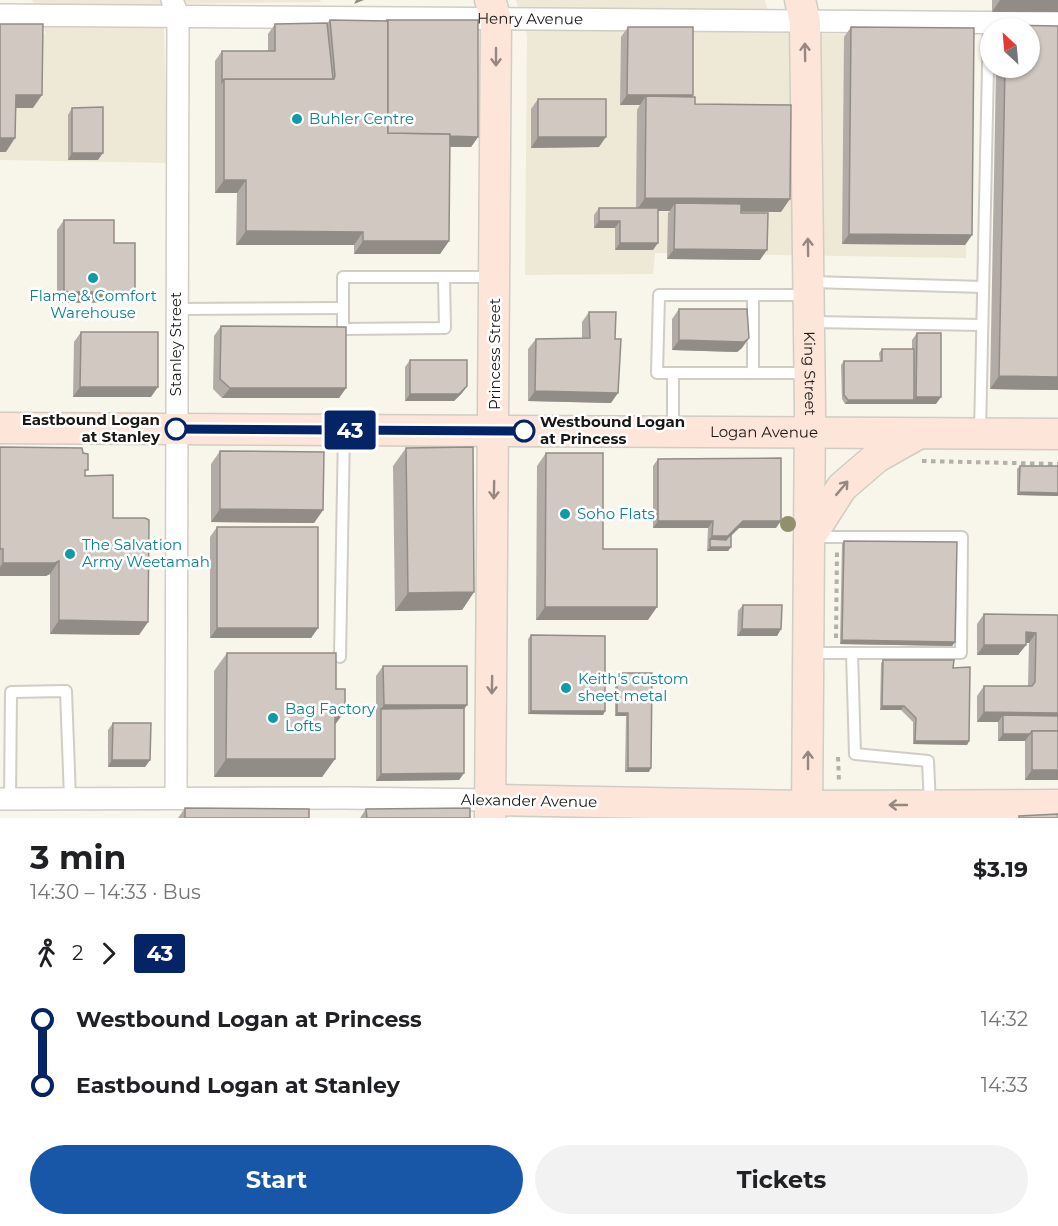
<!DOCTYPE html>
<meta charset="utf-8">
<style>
body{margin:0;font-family:Montserrat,sans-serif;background:#f2f2f2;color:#202124;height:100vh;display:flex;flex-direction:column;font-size:22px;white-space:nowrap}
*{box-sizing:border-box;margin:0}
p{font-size:20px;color:#757577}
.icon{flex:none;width:33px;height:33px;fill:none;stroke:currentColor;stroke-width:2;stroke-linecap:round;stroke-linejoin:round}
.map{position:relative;height:818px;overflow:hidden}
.panel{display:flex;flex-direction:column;background:#fff;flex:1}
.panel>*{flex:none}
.badge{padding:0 12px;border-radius:4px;font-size:21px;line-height:39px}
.needle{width:39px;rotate:334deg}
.buttons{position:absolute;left:980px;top:18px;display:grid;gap:12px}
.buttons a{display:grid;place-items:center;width:60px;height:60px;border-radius:50%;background:#fff;box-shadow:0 2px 4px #0004;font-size:30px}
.map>.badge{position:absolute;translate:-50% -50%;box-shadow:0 0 0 3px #fff}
.legs{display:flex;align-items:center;gap:9px;height:66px;padding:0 30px;font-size:20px}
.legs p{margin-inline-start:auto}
.overview{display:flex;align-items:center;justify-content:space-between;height:102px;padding:0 30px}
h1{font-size:33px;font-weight:700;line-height:45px}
.action{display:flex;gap:12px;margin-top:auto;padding:12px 30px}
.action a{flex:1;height:69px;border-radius:36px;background:#1857a7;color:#fff;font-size:24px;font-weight:700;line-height:69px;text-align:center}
.action a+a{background:#f2f2f2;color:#202124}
ul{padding:0 30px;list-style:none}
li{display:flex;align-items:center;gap:21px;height:66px;font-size:22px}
li i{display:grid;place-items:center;width:9px;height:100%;margin:0 8px;background:currentColor}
li i::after{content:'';width:15px;height:15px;margin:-8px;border:4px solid;border-radius:50%;background:#fff}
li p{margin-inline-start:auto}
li:first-child i{background:linear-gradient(#0000 50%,currentColor 0)}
li:last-child i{background:linear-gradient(currentColor 50%,#0000 0)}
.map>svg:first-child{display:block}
.built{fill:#eee8d7}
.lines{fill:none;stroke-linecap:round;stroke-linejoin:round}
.lane-casing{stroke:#d0cdc4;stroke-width:14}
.street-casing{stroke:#d0cdc4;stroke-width:24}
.secondary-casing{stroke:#d0cdc4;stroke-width:33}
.path{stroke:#b2b0a8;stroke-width:4;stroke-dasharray:4.5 4.5;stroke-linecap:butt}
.lane{stroke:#fff;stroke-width:10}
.street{stroke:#fff;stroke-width:21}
.secondary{stroke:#fde5da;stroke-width:30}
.tree{fill:#90916c}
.wall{fill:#b3aca6}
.shaded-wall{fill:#928c87}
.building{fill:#d0c8c1;stroke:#928c87;stroke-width:1.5}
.oneway{stroke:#968881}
.line-1-casing{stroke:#fff;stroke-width:14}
.line-1{stroke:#052465;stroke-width:9}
.culture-dot{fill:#0f9aa8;stroke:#fff;stroke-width:2}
.stop-1-dot{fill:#fff;stroke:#052465;stroke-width:3}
.labels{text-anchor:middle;stroke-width:5;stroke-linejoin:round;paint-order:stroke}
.street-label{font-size:15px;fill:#181714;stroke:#fff}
.culture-label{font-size:15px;fill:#0d838f;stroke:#fff;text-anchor:start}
.stop-label{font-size:15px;font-weight:bold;fill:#181714;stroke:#fff;text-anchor:end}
</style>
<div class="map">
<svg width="1058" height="818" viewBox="0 0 1058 818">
<rect width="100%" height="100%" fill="#f8f5eb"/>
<g class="built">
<path d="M32,0H320L321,2L163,4L168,163L0,160V33L46,34Z"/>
<path d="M516,0H765L775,33L969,37L966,258L655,253L653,274L525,275L527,35Z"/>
</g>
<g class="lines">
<g class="lane-casing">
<g id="lane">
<path d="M444,278L445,328L343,329V277H492"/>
<path d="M812,282L983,287"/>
<path d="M753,296V373H657L659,295H805"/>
<path d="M176,309L343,308"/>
<path d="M812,322L982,325"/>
<path d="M753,373H807"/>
<path d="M673,430V373"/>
<path d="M980,432L989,22"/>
<path d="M810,653H961L962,537H816"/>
<path d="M852,653L855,754L928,761L930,805"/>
<path d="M340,657L344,431"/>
<path d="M10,799L11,692L66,691L70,798"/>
</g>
</g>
<g class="street-casing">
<g id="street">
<path d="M172,0L178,16L176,798"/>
<path id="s1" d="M0,15L1058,23"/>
<path d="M0,799L345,798L490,800"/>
</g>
</g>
<g class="secondary-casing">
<g id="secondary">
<path d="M490,0L496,19L490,818"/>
<path id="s2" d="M800,0L805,22L810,408L807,818"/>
<path id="s3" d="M0,428L1058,434"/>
<path d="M810,537L842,487L877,457L918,434"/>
<path d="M490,800L808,806L1058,805"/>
</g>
</g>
<g class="path">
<path d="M922,461L1058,464"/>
<path d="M836,638L837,550"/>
<path d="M838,757L839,782"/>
</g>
<use href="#lane" class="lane"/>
<use href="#street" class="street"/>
<use href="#secondary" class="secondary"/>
</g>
<circle class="tree" cx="788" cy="524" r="8"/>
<g class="wall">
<path d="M992,0H1058L992,12Z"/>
<path d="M330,20L478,137L471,147H450L449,241L440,254H354V245H236L237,193H215V61L222,51H268V34L275,24L327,23Z"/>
<path d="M1006,25L1058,26V390L990,389L996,68H1029V28H1004Z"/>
<path d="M628,27L692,97L695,104L781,212H741L760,260L667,259L668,213L670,211H658L653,250H615V228H594V215L599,208H636L637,110L640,105H620L621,37Z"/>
<path d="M851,27L972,235L965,245L842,244L844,37Z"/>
<path d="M538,99L599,147L531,148V109Z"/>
<path d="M72,108L98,160H68V115Z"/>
<path d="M64,220L114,243L128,302L57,303V230Z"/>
<path d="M679,309L742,348L737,352L672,350V319Z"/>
<path d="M589,312L611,403L528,401V349L536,339L582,338V322Z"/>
<path d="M221,326L346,388L339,398H222L213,389L214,336Z"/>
<path d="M81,332L151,397H73L74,342Z"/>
<path d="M917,333L936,404H845L842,399L841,365L844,361H880L879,353L882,349H912V340Z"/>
<path d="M410,360L467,386L462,393L454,401H405V367Z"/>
<path d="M0,447L85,473V476L113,518L148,622L139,635L50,634V574L46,576H0Z"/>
<path d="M406,448L474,592L462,610L395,611L393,466Z"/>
<path d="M220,451L323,510L314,523L211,522V464Z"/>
<path d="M546,453L603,549L648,620H536L537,466Z"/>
<path d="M658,459L776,528H739L731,536V547L728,551H707L708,528H653V466Z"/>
<path d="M1020,466H1058V496L1017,495V469Z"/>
<path d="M217,527L318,628L311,638H210V537Z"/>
<path d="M844,541L955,642L952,646L840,644L842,544Z"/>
<path d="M743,605L781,629L777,636H737L738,611Z"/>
<path d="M984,614L1058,615V780H1025V741H998V722H977V696L984,686H1028L1029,643H1026V645L1018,655H977V624Z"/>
<path d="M531,635L605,711L603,715L528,714V639Z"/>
<path d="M227,653L335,726V759L322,777H214V671Z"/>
<path d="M883,660L953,668L969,741L967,745L913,744V722L901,710H880L881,663Z"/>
<path d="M383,666L464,708V773L459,780L376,781V676Z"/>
<path d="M617,673L649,772H625L626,716H615V677Z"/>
<path d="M113,723L150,760L145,767H108V730Z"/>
<path d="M185,808L309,818H178Z"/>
<path d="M366,809L470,818H360Z"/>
</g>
<g class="shaded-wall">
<path d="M356,0H364L354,4Z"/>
<path d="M1000,0H1058V12H992Z"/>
<path d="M16,95H42L33,108H6Z"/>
<path d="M627,95H693L685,106L646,96L640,105H620Z"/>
<path d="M386,136L478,137L471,147L379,146Z"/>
<path d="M538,137H606L599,147L531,148Z"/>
<path d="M0,138H15L6,152H0Z"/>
<path d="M72,153H103L98,160H68Z"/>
<path d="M224,180H246L237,193H215Z"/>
<path d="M645,198L790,199L781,212L675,211V203L670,211H636Z"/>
<path d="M599,221H620L615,228H594Z"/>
<path d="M246,231L363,232L354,245H236Z"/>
<path d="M849,234L972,235L965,245L842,244Z"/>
<path d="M363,241H449L440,254H354Z"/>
<path d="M620,243H658L653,250H615Z"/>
<path d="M674,249L767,250L760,260L667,259Z"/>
<path d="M64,292H135L128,302L57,303Z"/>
<path d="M749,338L742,348L737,352L672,350L679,340Z"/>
<path d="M999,376L1058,377V390L990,389Z"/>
<path d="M467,386L462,393L454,401H405L410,394Z"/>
<path d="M80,387H158L151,397H73Z"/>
<path d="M230,388H346L339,398H222Z"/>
<path d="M535,391L618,393L611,403L528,401Z"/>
<path d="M916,397H941L936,404H845L848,400H914Z"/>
<path d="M1019,492L1058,493V496L1017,495Z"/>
<path d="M220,509L323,510L314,523L211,522Z"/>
<path d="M658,521H713L708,528H653Z"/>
<path d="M743,521H781L776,528H739L723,543L710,539L707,543L712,536Z"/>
<path d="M710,547H731L728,551H707Z"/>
<path d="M59,561L50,574L46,576H0V567L3,563Z"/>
<path d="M474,592L462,610L395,611L408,593Z"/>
<path d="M545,607H657L648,620H536Z"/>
<path d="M59,620L148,622L139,635L50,634Z"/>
<path d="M217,628H318L311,638H210Z"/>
<path d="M742,629H781L777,636H737Z"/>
<path d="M1026,632L1036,633L1029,643H1019Z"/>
<path d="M842,640L955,642L952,646L840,644Z"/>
<path d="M984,645H1026L1018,655H977Z"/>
<path d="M384,705H467L460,715L381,709Z"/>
<path d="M882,706H904L901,710H880Z"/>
<path d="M345,711L332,729L335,712Z"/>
<path d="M531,711H605L603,715L528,714Z"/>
<path d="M984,712L1058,713V723L1003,715L998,722H977Z"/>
<path d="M617,713H628L626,716H615Z"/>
<path d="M1003,734H1030L1025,741H998Z"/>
<path d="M915,741H969L967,745L913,744Z"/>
<path d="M226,759H335L322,777H214Z"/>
<path d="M112,760H150L145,767H108Z"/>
<path d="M628,768H651L649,772H625Z"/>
<path d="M1032,770H1058V780H1025Z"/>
<path d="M464,773L459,780L376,781L381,774Z"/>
</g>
<g class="building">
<path d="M330,20L388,21V133L450,134L449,241H363V232L246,231V180H224V79H334L335,76Z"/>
<path d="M386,20H478V137L450,136V134L388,133V21Z"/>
<path d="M327,23L333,79H224L222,82V51H275V24Z"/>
<path d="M0,24H43L42,95H16L15,138H0Z"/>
<path d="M1006,25L1058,26V377L999,376L1005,68H1029V28H1006Z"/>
<path d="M628,27H693V95H627Z"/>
<path d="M851,27L974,28L972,235L849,234Z"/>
<path d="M646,96L695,97V104L791,105L790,199L645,198Z"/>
<rect x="538" y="99" width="68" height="38"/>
<path d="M103,107V153H72V108Z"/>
<path d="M675,203L741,204V213H768L767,250L674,249Z"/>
<path d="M599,208H658V243H620V221H599Z"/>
<path d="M64,220H114V243H135V292H64Z"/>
<path d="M679,309H747L749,338L744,342L679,340Z"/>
<path d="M589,312H616L615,339H621L618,393L535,391L536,339L590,338Z"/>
<path d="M221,326L346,327V388H230L220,379Z"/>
<path d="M81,332H158V387H80Z"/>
<path d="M917,333H941V397H916Z"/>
<path d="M882,349H914V400H848L844,395V361H882Z"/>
<path d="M410,360H467V386L459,394H410Z"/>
<path d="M0,447L82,448L83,453L88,454V470H85V476L113,475V518H145L149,520L148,622L59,620V561L55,563H3V549H0Z"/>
<path d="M473,447L474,592L408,593L406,448Z"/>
<path d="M220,451L324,452L323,510L220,509Z"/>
<path d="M546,453H603V549H657V607H545Z"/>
<path d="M781,458V521H743L728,536H712L713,521H658V459Z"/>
<path d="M1020,466H1058V493L1019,492Z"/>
<rect x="217" y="527" width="101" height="101"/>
<path d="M731,534V547H710V539L726,540Z"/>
<path d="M844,541L957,542L955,642L842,640Z"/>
<path d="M743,605H782L781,629H742Z"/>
<path d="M984,614L1058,615V713L984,712V686H1032L1035,682L1036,633L1026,632V645H984Z"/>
<path d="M531,635L605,636V711H531Z"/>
<path d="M227,653H336V689H345V711L335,712V759H226Z"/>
<path d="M883,660H954L953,668L970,667L969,741H915L916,718L904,706H882Z"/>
<path d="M383,666H467V705H384Z"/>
<path d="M617,673H652L651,768H628V713H617Z"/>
<path d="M464,708V773L381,774V709Z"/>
<path d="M1003,715L1058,716V731H1032L1030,734H1003Z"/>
<path d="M113,723H151L150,760H112Z"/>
<rect x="1032" y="731" width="26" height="39"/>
<path d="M185,808L309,809V818H185Z"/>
<path d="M470,808V818H367L366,809Z"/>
<path d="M1058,814V818H1019V816Z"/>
</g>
<defs><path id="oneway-shaft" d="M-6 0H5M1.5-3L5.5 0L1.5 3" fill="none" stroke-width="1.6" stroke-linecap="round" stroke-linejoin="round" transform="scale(1.5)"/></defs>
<g class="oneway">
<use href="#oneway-shaft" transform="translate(805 52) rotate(-91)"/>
<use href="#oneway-shaft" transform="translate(496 57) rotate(90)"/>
<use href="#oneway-shaft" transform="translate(808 247) rotate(-91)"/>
<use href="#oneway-shaft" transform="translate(842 488) rotate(-50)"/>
<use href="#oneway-shaft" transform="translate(494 490) rotate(91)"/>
<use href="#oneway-shaft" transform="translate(492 685) rotate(91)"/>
<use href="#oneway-shaft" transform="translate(808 760) rotate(-90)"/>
<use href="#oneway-shaft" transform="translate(898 805) rotate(180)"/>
</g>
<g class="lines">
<g class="line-1-casing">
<path id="line-1" d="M176,429L524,431"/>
</g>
<use href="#line-1" class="line-1"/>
</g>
<g class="culture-dot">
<circle cx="297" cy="119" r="6"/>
<circle cx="93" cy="278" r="6"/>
<circle cx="565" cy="514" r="6"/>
<circle cx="70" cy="554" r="6"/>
<circle cx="566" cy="688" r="6"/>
<circle cx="273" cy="718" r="6"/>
</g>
<g class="stop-1-dot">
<circle cx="176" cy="429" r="10"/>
<circle cx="524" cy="431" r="10"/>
</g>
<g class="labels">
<g class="street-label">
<text dy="5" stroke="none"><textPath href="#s1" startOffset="530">Henry Avenue</textPath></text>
<text transform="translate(176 344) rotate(-90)" y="5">Stanley Street</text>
<text transform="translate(495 354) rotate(-90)" y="5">Princess Street</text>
<text dy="5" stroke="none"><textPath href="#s2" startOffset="374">King Street</textPath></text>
<text dy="5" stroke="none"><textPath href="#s3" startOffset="764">Logan Avenue</textPath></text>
<text transform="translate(529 801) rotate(1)" y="5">Alexander Avenue</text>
</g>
<g class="culture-label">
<text x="309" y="124">Buhler Centre</text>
<text x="93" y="301" text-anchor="middle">Flame &amp; Comfort<tspan x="93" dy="17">Warehouse</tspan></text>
<text x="577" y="519">Soho Flats</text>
<text x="82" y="550">The Salvation<tspan x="82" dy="17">Army Weetamah</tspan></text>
<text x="578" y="684">Keith's custom<tspan x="578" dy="17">sheet metal</tspan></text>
<text x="285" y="714">Bag Factory<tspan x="285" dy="17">Lofts</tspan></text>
</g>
<g class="stop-label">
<text x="160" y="425">Eastbound Logan<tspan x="160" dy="17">at Stanley</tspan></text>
<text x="540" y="427" text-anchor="start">Westbound Logan<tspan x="540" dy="17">at Princess</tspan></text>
</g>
</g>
</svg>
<div class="buttons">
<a><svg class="needle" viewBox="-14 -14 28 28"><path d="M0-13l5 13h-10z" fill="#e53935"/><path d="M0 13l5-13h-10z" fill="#757577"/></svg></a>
</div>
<b class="badge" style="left:350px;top:430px;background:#052465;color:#fff">43</b>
</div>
<section class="panel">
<div class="overview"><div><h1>3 min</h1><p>14:30 – 14:33 · Bus</p></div><b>$3.19</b></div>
<div class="legs"><svg class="icon" aria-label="walk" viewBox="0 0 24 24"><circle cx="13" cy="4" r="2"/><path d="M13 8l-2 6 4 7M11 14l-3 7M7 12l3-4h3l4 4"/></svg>2<svg class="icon" aria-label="forward" viewBox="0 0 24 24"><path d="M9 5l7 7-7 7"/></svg><b class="badge" style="background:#052465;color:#fff">43</b></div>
<ul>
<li><i style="color:#052465"></i><b>Westbound Logan at Princess</b><p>14:32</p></li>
<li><i style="color:#052465"></i><b>Eastbound Logan at Stanley</b><p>14:33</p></li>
</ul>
<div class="action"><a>Start</a><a>Tickets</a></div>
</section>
